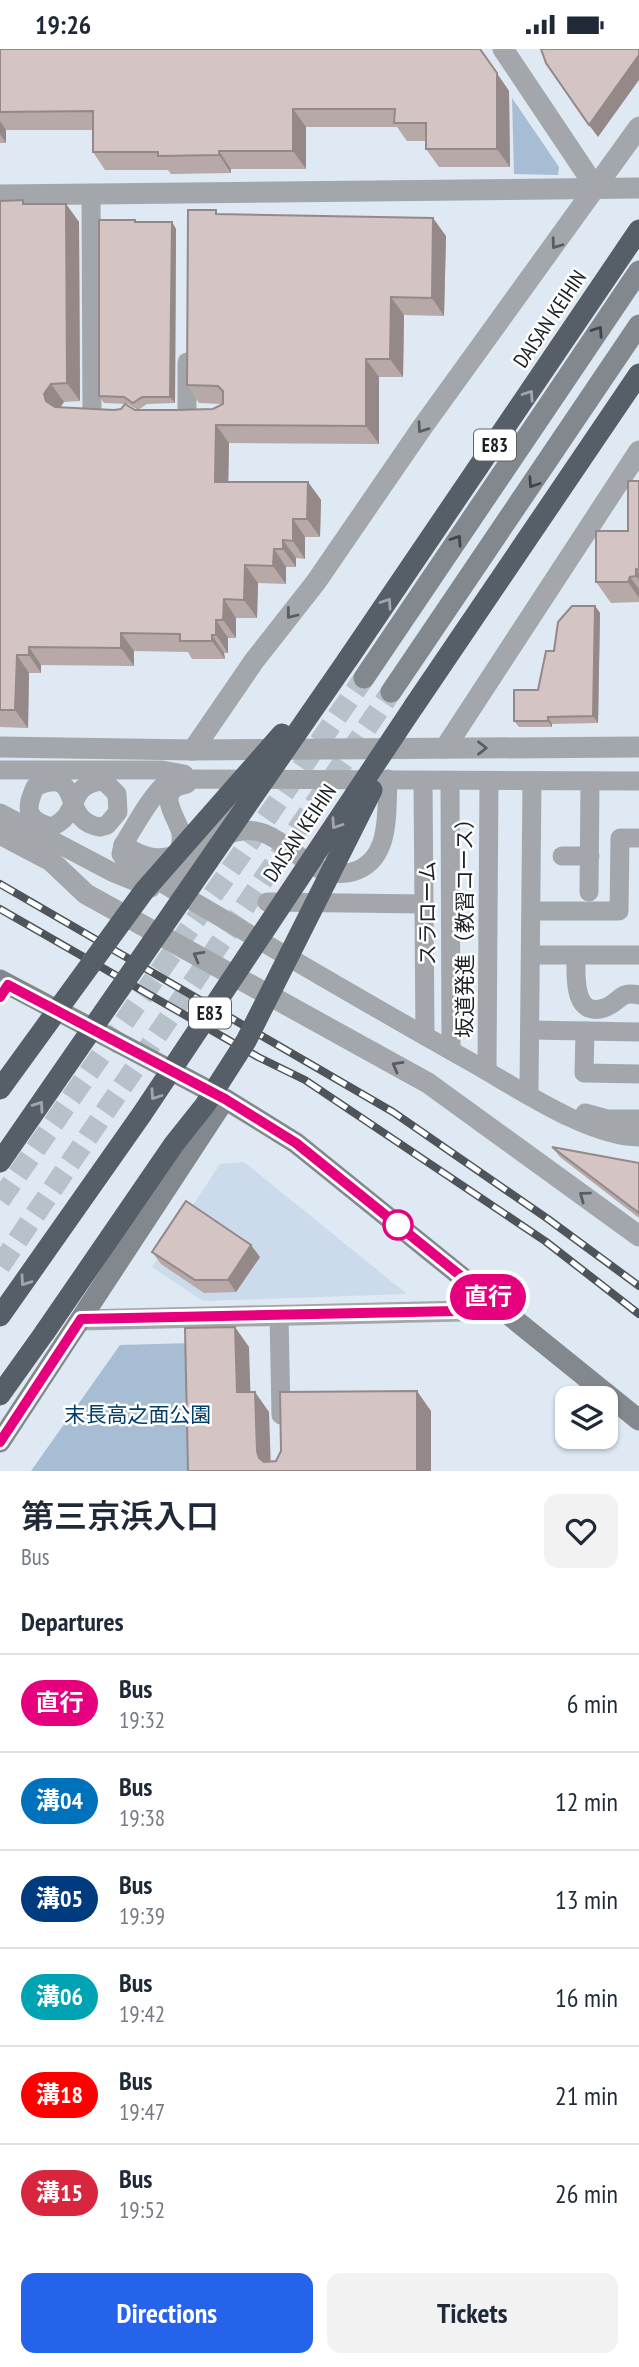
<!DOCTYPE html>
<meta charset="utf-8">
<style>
body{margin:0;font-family:"PT Sans Narrow","Noto Sans JP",sans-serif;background:#f2f2f3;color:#1f2937;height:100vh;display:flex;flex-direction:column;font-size:26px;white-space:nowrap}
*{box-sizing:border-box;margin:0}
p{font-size:23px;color:#747a83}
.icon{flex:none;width:38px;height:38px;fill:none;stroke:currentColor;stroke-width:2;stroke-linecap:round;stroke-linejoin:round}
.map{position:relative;height:1422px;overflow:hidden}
.drawer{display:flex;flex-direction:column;background:#fff;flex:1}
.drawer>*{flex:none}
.badge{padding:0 14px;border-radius:23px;font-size:24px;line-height:46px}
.fabs{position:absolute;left:555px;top:1337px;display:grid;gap:14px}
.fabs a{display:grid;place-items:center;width:63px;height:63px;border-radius:14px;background:#fff;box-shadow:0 2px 5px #0004;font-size:35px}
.map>.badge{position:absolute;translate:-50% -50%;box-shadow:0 0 0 4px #fff}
h2{padding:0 21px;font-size:26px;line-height:63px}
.round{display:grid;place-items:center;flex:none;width:74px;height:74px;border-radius:14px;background:#f2f2f3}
.overview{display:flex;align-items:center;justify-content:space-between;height:119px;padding:0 21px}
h1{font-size:33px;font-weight:600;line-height:52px}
.action{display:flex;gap:14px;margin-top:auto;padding:14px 21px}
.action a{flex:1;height:80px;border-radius:14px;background:#2563eb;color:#fff;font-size:28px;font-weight:600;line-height:80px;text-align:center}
.action a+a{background:#f2f2f3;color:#1f2937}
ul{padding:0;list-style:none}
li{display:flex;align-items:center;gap:21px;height:98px;padding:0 21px;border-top:2px solid #e0e1e3}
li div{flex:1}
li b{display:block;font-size:26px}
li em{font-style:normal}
li .badge{min-width:77px;font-weight:700;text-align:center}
.status{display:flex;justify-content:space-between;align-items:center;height:49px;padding:0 35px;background:#fff;direction:ltr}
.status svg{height:19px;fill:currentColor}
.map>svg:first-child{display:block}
.built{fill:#ccdbeb}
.green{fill:#a6bdd4}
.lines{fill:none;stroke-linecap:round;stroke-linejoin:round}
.secondary-tunnel{stroke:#b7c1ca;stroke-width:21;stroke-dasharray:21 10;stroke-linecap:butt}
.lane{stroke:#a3a7ab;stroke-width:19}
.street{stroke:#a3a7ab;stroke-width:21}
.secondary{stroke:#82888e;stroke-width:21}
.highway{stroke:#565e67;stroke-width:21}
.rail-casing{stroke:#4e5459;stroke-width:8}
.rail{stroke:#fff;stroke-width:5;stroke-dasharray:16;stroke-linecap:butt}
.highway-bridge{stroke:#565e67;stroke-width:21}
.wall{fill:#b6a9a8}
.shaded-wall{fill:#948988}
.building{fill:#d4c4c3;stroke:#948988;stroke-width:2}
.oneway{stroke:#595d61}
.oneway2{stroke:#40454a}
.oneway3{stroke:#a2a6ab}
.line-casing{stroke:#fff;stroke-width:16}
.line{stroke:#e6007e;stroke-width:10}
.stop-dot{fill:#fff;stroke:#e6007e;stroke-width:3.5}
.labels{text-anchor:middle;stroke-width:5;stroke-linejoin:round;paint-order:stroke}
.shield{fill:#fff;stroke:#616466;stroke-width:2}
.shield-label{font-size:19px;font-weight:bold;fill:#1d2125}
.street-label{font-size:21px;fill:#1d2125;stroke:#fff}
.park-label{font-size:21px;fill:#003d6a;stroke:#fff}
</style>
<div class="status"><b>19:26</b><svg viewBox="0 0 49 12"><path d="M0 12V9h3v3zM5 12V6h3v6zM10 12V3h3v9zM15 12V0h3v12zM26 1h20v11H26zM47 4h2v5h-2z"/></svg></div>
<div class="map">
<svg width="639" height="1422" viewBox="0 0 639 1422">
<rect width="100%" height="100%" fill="#dee9f3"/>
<path class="built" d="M244,1113L407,1245L203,1252L152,1218L220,1115Z"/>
<g class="green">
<path d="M512,49L559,118L558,126L514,125Z"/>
<path d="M193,1294L195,1422H31L120,1296Z"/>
</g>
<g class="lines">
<g class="secondary-tunnel">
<path d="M0,1151L364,629"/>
<path d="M0,1217L391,643"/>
</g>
<g class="lane">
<path d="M91,145L92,366"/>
<path d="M187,367V313"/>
<path d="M0,721H162L184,725"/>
<path d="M423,732L425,987"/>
<path d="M450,732L451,996"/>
<path d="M639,732L174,730C156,735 134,779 123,796L121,805L126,813C241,880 355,948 471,1013C516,1038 588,1088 639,1088"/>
<path d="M0,764L114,824L151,839"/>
<path d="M100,778C58,772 85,716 35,738C25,761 26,770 51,778C82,766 66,734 104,732L117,745L118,763L107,776L100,778"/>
<path d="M220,789C263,767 281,797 315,818C326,824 340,826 352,823C392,812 386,763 388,730"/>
<path d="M123,796C142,807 157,814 178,804C181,796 183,789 180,781C174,764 155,740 187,735"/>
<path d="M562,807H590"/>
<path d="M172,840L236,749"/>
<path d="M589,843L590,732"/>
<path d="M267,853L424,855"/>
<path d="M532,862H619L620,789H639"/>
<path d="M531,906H639"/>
<path d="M576,906C576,924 572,969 604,959C620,954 619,941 639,946"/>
<path d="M530,981L639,983"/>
<path d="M585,982L584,1024L639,1025"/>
<path d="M487,1017L489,732"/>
<path d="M529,1040L532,732"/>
<path d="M585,1064L607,1070H639"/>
<path d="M279,1266L281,1366"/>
</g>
<g class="street">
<path d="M503,0L596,139"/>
<path d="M0,146L639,139"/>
<path d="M0,698L193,701L639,698"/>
<path d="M445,699L639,402"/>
<path d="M193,701L254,612L316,533L421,380L639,78"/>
<path d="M0,785L51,812L86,845L428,1034L639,1187"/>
<path d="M81,1271L503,1261"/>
</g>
<g class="secondary">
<path d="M364,629L639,222"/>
<path d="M391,643L639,276"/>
<path d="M0,931L225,1050L296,1094L639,1371"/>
<path d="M0,1393L225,1050"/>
</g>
<g class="highway">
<path d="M348,610L639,181"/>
<path d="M414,657L639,325"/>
<path d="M0,1346L45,1283"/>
</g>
<g class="rail-casing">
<g id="rail">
<path d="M0,835L393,1063L548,1170L639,1237"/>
<path d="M0,860L258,1008L305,1031L545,1192L639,1265"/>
</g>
</g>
<use href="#rail" class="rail"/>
<g class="highway-bridge">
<path d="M0,1040L144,842L282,685"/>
<path d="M0,1113L348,610"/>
<path d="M0,1267L142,1065L414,657"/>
<path d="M45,1283L174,1095L205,1056L246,992L372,741"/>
</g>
</g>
<g class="wall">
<path d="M0,0H480L509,42L510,118H439L426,100V92H407L397,78H306V120H231V124L171,125L168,121H105L93,103V81H6V94H0Z"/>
<path d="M0,152L26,155H66L79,173L80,352L64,353L60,358L114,361L213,360L222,355L199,354L187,336L219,165L446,187L444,267L404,266L403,328H379V395L229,394L228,433H308L321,451L320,488H305V510L296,509V518H286V535L258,534L257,569H236V589H228V604H224L225,610H192L188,603L134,602V617L41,616V624H29L28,679L0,678Z"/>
<path d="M137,173H172L176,180L175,354L147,355L138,361L128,355L104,354L99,347Z"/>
<path d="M639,432V553L611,554L596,533L628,482Z"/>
<path d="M595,557L600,564L598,674L552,675V678H519L514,672L538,641L554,602Z"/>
<path d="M552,1098L639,1114V1169L560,1108Z"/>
<path d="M152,1203L260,1208L236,1243L204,1244L161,1215Z"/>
</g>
<g class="shaded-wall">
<path d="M480,0L509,42L510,118L497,100Z"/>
<path d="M639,6V31L598,88L589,76Z"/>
<path d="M293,60L306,78V120L293,102Z"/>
<path d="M0,72L6,81V94L0,85Z"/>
<path d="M219,102L231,120V124L219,106Z"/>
<path d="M66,155L79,173L80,352L67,334Z"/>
<path d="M433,169L446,187L444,267L432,249Z"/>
<path d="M172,173L176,180L175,354L170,348Z"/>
<path d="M391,248L404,266L403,328L390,310Z"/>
<path d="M366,310L379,328V395L366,377Z"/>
<path d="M51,335L64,353L57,363L46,352L44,345Z"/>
<path d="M216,376L229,394L228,451L215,433Z"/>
<path d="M308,433L321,451L320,488L307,470Z"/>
<path d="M293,470L305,488V510L293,492Z"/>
<path d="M283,491L296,509V518L283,500Z"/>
<path d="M274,500L286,518V535L273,517Z"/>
<path d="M245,516L258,534L257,569L244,551Z"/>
<path d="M636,520L639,525V531L636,527Z"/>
<path d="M630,528L639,540V549L628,533Z"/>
<path d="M224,550L236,569V589L223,571Z"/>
<path d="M595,557L600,564L598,674L593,667Z"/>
<path d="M216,571L228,589V604L216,586Z"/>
<path d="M121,584L134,602V617L121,599Z"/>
<path d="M212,586L224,604L225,610L212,592Z"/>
<path d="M29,598L41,616V624L29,606Z"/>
<path d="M17,606L29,624L28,679L15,661Z"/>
<path d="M548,668L552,675V678L548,672Z"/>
<path d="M251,1196L260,1208L236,1243L228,1231Z"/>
<path d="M235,1278L249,1298L251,1363L237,1343Z"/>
<path d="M417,1342L431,1362V1422H417Z"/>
<path d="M255,1343L269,1363L271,1422L259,1409L257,1402Z"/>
</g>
<g class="building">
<path d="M0,0H480L497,24V100H426V74H394L395,60H293V102H219V106L158,107V103H93V62L0,63Z"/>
<path d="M541,0H639V6L589,76L546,14Z"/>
<path d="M23,151V155H66L67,334L51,335L44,345L46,352L55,358L114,361L121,360L125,355L135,361H175L213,360L223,355V342L218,337L187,336L188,161H216V165L433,169L432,249L391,248L390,310H366V377L216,376L215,433H308L307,470H293V492L283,491V500H274L273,517L245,516L244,551L224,550L223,571H216V586H212V592H180V585L121,584V599L29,598V606H17L15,661H0V152Z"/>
<path d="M99,171H135V173H172L170,348H142L133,354L124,348L99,347Z"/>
<path d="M628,432H639V521L636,520V527L630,528L628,533H596V482H628Z"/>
<path d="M572,557H595L593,667L548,668V672H514V641H538L546,602H554L558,573Z"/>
<path d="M552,1098L639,1114V1164Z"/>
<path d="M186,1152L251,1196L228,1231H195L152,1203Z"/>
<path d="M235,1278L237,1343H255L257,1402L259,1409L264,1413L276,1412L281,1402L280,1343L417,1342V1422H188L185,1279Z"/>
</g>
<defs><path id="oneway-chevron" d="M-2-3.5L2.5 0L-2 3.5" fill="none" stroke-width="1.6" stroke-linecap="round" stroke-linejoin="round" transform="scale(1.75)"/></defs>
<g class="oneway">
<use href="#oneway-chevron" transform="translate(556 195) rotate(126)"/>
<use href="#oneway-chevron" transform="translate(422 379) rotate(125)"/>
<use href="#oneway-chevron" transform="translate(291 565) rotate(128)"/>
<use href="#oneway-chevron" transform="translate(482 699)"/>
<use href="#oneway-chevron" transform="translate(198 907) rotate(-151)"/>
<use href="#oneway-chevron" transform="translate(397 1017) rotate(-151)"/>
<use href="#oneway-chevron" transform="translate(584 1147) rotate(-144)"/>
</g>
<g class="oneway2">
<use href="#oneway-chevron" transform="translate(598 282) rotate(-56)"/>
<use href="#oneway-chevron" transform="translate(533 434) rotate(124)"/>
<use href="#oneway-chevron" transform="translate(457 491) rotate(-56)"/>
</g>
<g class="oneway3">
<use href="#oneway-chevron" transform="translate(529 346) rotate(-56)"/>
<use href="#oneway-chevron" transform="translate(387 554) rotate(-56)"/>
<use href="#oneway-chevron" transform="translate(336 775) rotate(124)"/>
<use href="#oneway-chevron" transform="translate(155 1046) rotate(124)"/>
<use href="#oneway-chevron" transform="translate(39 1057) rotate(-55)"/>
<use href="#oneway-chevron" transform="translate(25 1232) rotate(125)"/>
</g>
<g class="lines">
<g class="line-casing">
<path id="line" d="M0,948L8,936L225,1050L296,1094L503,1261L81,1270L0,1393"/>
</g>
<use href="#line" class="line"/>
</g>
<circle class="stop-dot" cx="398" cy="1176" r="14"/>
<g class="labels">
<g class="shield">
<rect x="474" y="380.5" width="42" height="31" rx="5"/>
<rect x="189" y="948.5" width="42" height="31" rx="5"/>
</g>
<g class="shield-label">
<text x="495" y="403">E83</text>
<text x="210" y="971">E83</text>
</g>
<g class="street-label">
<text transform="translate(550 270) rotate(-56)" y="7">DAISAN KEIHIN</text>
<text transform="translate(300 784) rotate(-56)" y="7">DAISAN KEIHIN</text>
<text transform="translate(428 864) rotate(-90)" y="7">スラローム</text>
<text transform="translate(465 874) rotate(-90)" y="7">坂道発進（教習コース）</text>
</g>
<g class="park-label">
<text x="138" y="1373">末長高之面公園</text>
</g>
</g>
</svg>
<div class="fabs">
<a><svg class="icon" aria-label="layers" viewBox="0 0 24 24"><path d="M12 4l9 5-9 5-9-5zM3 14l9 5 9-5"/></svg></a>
</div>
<b class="badge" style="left:488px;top:1248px;background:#e6007e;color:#fff">直行</b>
</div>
<section class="drawer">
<div class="overview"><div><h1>第三京浜入口</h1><p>Bus</p></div><a class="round"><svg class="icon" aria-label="heart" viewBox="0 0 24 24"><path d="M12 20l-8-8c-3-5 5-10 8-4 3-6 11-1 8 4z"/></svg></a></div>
<h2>Departures</h2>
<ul>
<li><span class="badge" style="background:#e6007e;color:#fff">直行</span><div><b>Bus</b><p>19:32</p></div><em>6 min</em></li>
<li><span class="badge" style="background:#0072bc;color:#fff">溝04</span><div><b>Bus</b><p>19:38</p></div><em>12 min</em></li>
<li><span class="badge" style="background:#003b80;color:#fff">溝05</span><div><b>Bus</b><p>19:39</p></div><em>13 min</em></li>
<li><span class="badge" style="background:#00a3b4;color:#fff">溝06</span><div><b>Bus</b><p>19:42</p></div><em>16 min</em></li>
<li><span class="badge" style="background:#f00;color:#fff">溝18</span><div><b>Bus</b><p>19:47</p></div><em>21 min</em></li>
<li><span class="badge" style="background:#d7263d;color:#fff">溝15</span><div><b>Bus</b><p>19:52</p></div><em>26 min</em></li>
</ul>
<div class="action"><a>Directions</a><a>Tickets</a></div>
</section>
